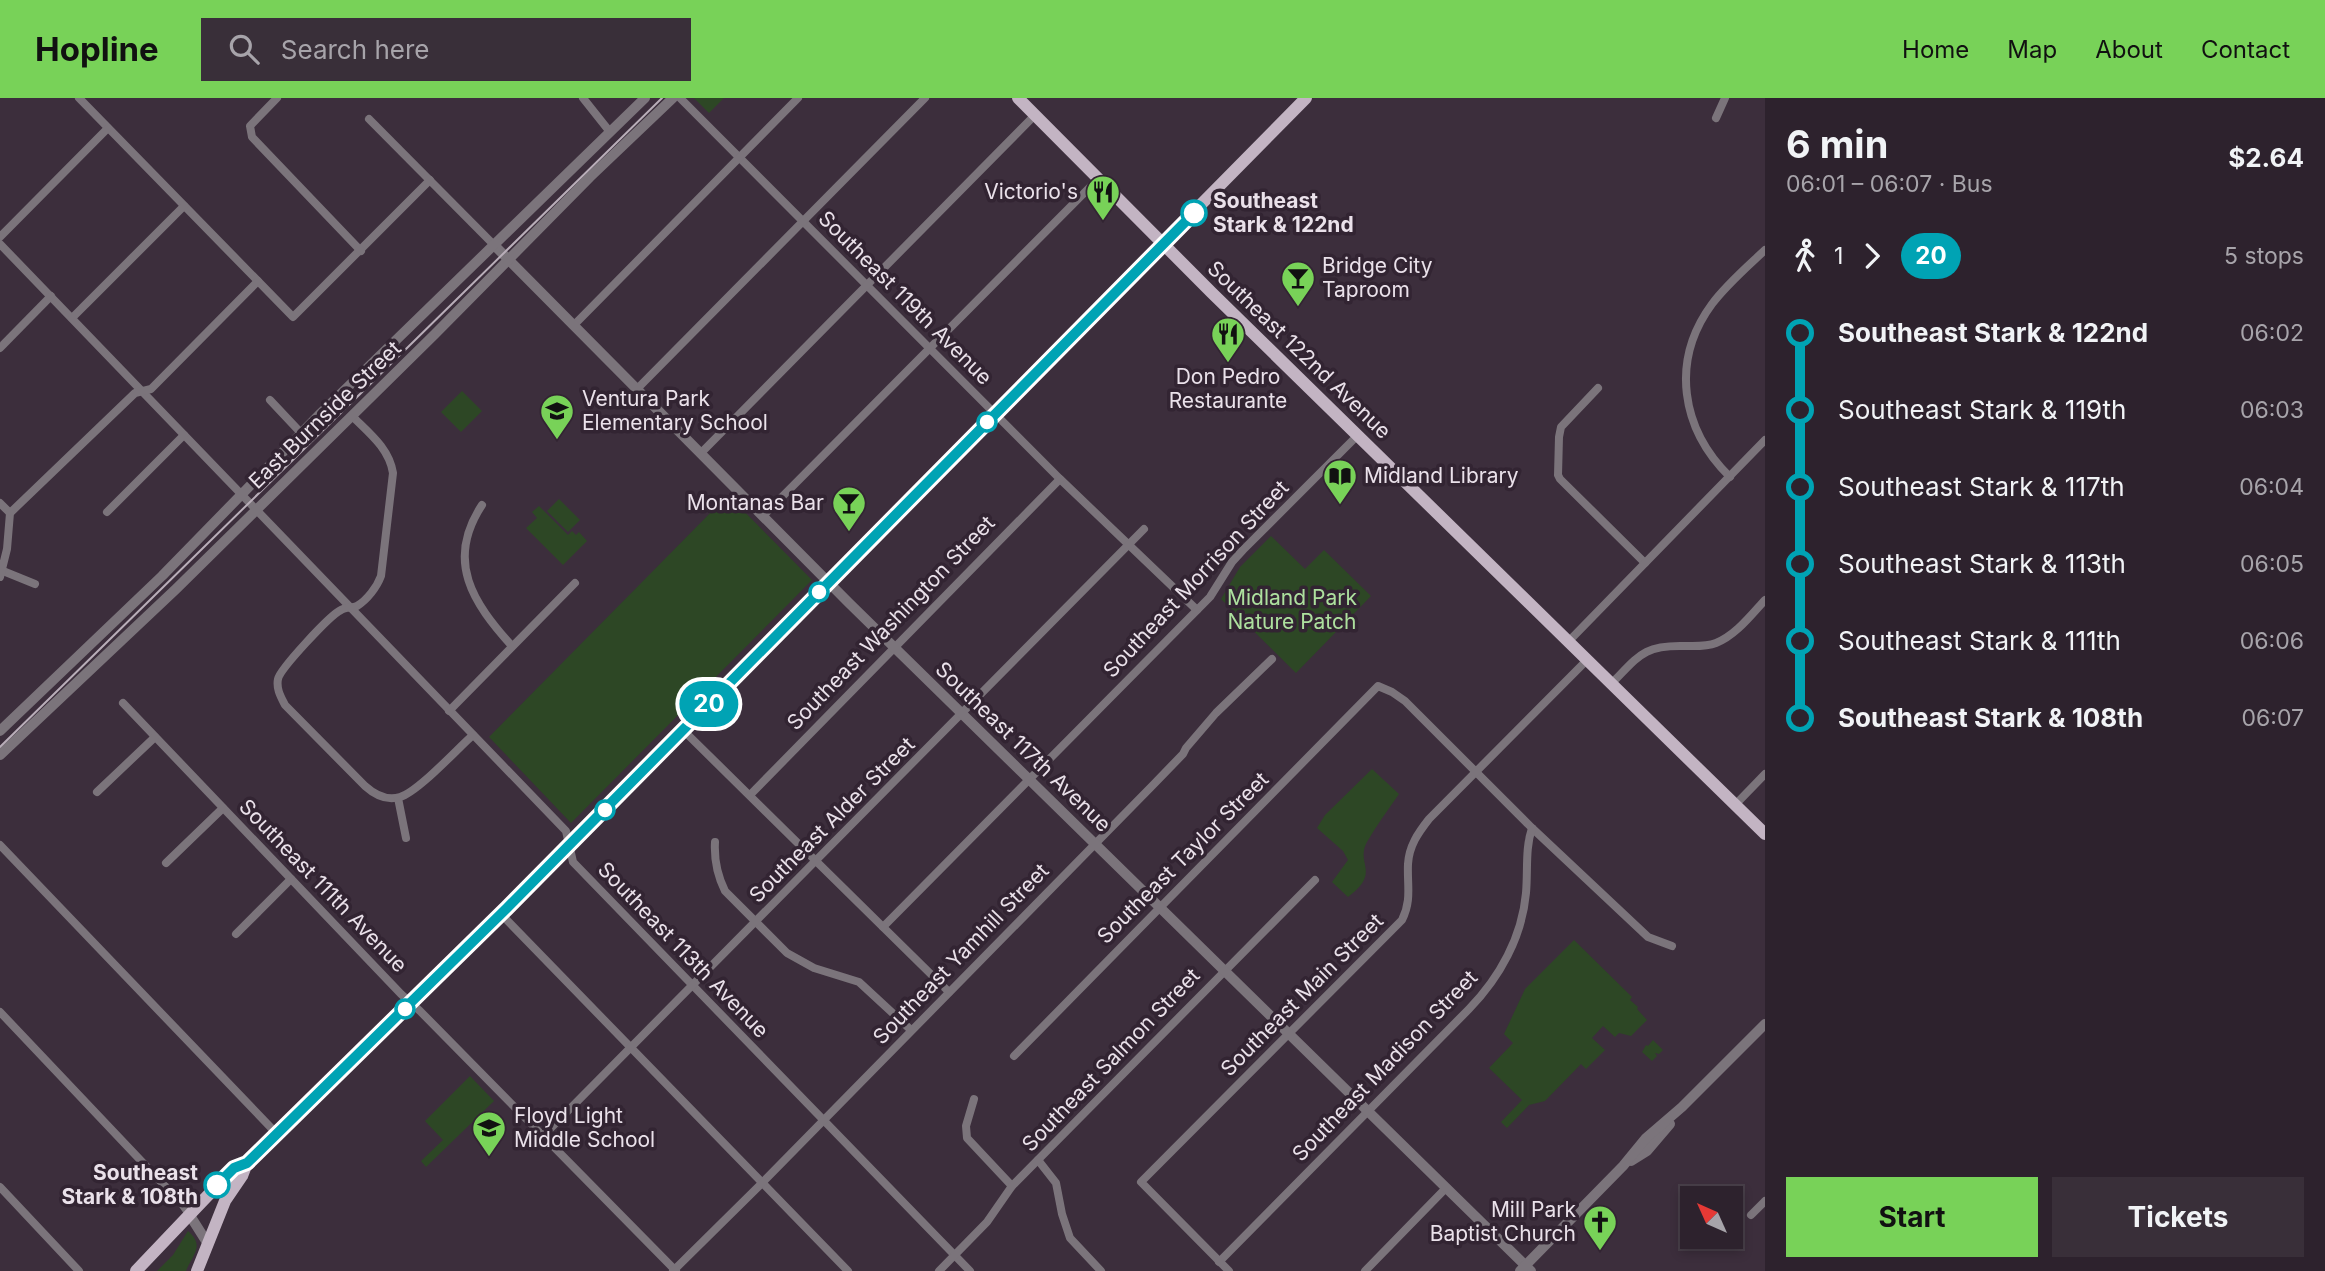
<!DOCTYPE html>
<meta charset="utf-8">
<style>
body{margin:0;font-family:Inter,sans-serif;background:#392f39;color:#f1f3f6;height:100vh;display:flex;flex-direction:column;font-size:26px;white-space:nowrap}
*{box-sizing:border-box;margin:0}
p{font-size:23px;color:#a7a4aa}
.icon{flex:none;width:38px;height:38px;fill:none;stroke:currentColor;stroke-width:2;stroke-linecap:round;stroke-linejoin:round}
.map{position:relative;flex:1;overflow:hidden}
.sheet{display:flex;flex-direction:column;background:#2d222d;width:560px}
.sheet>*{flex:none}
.badge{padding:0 14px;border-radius:23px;font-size:24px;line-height:46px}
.needle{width:46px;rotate:315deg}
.tools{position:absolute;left:1680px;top:1088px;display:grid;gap:14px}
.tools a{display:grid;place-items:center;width:63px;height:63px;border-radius:0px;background:#2d222d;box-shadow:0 4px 10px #0003,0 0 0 2px #483f49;font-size:35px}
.map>.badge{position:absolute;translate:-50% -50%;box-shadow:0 0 0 4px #fff}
.legs{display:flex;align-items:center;gap:10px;height:77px;padding:0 21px;font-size:23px}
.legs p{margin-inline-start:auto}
.headline{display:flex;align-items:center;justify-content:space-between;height:119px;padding:0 21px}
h1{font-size:38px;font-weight:700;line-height:52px}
.button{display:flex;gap:14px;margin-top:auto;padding:14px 21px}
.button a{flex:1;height:80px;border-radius:0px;background:#78d258;color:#111;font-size:28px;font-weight:700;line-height:80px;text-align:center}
.button a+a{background:#392f39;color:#f1f3f6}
ul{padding:0 21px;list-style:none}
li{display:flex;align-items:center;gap:24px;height:77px;font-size:26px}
li i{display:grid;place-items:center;width:10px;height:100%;margin:0 9px;background:currentColor}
li i::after{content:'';width:18px;height:18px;margin:-9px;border:5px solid;border-radius:50%;background:#2d222d}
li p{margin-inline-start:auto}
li:first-child i{background:linear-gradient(#0000 50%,currentColor 0)}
li:last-child i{background:linear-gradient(currentColor 50%,#0000 0)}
header{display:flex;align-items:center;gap:42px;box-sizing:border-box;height:98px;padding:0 35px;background:#78d258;color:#111}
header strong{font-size:33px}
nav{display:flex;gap:38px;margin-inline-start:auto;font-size:24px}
.search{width:490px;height:63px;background:#392f39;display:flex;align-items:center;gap:18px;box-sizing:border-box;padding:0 24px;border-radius:0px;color:#a7a4aa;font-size:26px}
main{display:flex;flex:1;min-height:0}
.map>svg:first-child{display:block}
.green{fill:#2d4725}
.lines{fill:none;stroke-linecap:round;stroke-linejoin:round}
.minor{stroke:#7b747b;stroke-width:8}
.tertiary{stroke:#7b747b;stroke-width:10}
.primary{stroke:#c3b4c3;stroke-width:12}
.tram{stroke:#b9aeb9;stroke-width:2}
.line-1-casing{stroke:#fff;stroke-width:16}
.line-1{stroke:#00a3b4;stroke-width:10}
.stop-1-dot{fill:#fff;stroke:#00a3b4;stroke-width:3.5}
.labels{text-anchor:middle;stroke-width:7;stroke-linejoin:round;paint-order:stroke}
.poi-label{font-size:21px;fill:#eae1ea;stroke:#322432;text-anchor:start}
.stop-label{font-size:21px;font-weight:bold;fill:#eae1ea;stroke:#322432;text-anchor:start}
.street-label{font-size:21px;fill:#eae1ea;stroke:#322432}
.park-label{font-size:21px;fill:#ade09e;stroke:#322432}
</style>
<header>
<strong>Hopline</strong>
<div class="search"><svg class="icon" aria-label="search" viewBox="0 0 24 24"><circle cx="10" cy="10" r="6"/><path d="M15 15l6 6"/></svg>Search here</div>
<nav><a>Home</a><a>Map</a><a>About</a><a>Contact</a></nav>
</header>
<main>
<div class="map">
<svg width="1765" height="1173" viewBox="0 0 1765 1173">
<rect width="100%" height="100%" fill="#3c2e3c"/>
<g class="green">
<path d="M694,0H724L709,15Z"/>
<path d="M462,293L482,313L461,334L441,314Z"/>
<path d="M728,397L812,482L571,725L489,639Z"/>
<path d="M559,401L580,422L568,434L547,413Z"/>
<path d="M539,408L568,437L572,433L576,437L579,434L587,443L563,467L526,430L537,420L532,414Z"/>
<path d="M1271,438L1305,471L1324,452L1371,498L1296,575L1221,501L1240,469Z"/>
<path d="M1372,671L1399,696C1388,712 1376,728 1367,744C1355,766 1382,774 1348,799L1332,784L1348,762L1343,753L1317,730L1325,717Z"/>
<path d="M1574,842L1632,899L1630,902L1638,909L1637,911L1647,922L1631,938L1619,935L1615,939L1603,928L1592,940L1605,952L1586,971L1581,966L1545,1003L1529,1007L1507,1030L1501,1024L1522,1002L1489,970L1513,945L1504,936L1525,891Z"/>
<path d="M1653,942L1663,952L1659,956L1655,955L1657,958L1652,963L1642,954L1646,947L1648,948Z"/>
<path d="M470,978L494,1003L426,1069L421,1063L443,1042L425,1023Z"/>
<path d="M188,1133C205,1148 193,1156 186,1173H157L173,1157Z"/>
</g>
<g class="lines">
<g class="minor">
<path d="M79,0L293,219L430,82"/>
<path d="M277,0L250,28L252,39L361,153"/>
<path d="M583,0L610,34"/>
<path d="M680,0L1060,381L1197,512"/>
<path d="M1716,20L1725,0"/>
<path d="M369,21L494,147"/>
<path d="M0,139L108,30"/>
<path d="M0,146L566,733L573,764L970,1173"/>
<path d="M72,220L184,108"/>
<path d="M574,227L798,0"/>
<path d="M0,250L51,198"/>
<path d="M1598,290L1561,329L1559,339L1558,377L1560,381L1645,465"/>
<path d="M637,291L925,0"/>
<path d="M270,302L301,335"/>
<path d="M352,318C369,335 389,350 393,375L381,478C377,489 367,502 357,508C352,510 345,509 341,512C330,517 280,571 278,581C276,591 281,599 285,607L365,688C375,697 387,703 400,699C418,694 457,651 473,637"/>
<path d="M701,355L1035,17"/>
<path d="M1730,379C1681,331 1670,263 1712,206C1727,186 1747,169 1765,152"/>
<path d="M0,405L10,415"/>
<path d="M482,407C445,463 473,505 512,548"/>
<path d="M107,414L184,337"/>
<path d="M763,418L1098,81"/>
<path d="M3,473L35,486"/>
<path d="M0,479L7,451L10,415L135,295L151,291L258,183"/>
<path d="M1568,544L1765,342"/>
<path d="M1611,586C1639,558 1643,547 1684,548C1695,548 1706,549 1716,545C1736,537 1751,517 1765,502"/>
<path d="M123,605L401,896L420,913L676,1173"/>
<path d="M449,613L575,485"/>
<path d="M683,632L949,894"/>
<path d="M97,694L155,639"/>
<path d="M750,697L1060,381"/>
<path d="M398,700L406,740"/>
<path d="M1735,707L1765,676"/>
<path d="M715,744C714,762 717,777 725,793L787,855L814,870L859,884L911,932"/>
<path d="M0,747L277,1036"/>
<path d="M166,765L223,710"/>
<path d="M501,816L848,1173"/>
<path d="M883,829L1210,499L1232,464L1243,452L1358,337"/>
<path d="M236,836L291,781"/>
<path d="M0,914L182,1106L189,1116"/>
<path d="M1014,958L1378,588L1392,594L1405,603L1532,730L1648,839L1672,848"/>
<path d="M974,1001L966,1028L967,1040L1012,1088"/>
<path d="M543,1038L1144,431"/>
<path d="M1038,1062L1056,1085L1062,1116L1070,1140L1101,1173"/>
<path d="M0,1089L79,1173"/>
<path d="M1751,1117L1765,1103"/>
<path d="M1219,1164L1469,911C1500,879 1522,839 1526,795C1528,772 1525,751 1532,730"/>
<path d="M673,1173L762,1085L1153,687L1183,656L1186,650L1216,615L1272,561"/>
<path d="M939,1173L987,1124L1012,1088L1315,782"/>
<path d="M1229,1173L1141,1084L1402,822C1412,802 1407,787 1408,766C1409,748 1418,735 1429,721L1587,562"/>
<path d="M1365,1173L1446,1090"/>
</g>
<g class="tertiary">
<path d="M494,147L849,505L1531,1173"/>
<path d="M0,633L162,478L321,315L645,0"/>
<path d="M0,657L176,491L435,236L590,79L673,0"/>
<path d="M1631,1063L1647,1053L1670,1026"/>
<path d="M189,1116L208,1146"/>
<path d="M1520,1173L1623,1068L1646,1040L1682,1009L1765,926"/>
</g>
<g class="primary">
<path d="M1018,0L1212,195L1765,736"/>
<path d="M136,1173L234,1070L247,1065L507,810L1306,0"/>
<path d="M197,1173L225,1103L242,1078L247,1065"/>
</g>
<path class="tram" d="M0,649L662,0"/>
</g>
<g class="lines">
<g class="line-1-casing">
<path id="line-1" d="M217,1087L234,1070L247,1065L507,810L1194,115"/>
</g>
<use href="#line-1" class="line-1"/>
</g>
<defs>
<g id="restaurant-pin" transform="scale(1.75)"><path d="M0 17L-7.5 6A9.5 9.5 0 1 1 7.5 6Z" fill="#78d258" stroke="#322432"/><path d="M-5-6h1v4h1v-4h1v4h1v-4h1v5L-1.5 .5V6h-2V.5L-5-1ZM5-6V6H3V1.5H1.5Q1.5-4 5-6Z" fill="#111"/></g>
<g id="bar-pin" transform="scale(1.75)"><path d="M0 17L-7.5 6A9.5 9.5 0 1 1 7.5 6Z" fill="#78d258" stroke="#322432"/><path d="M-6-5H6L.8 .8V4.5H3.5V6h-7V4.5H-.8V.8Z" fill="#111"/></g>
<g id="school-pin" transform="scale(1.75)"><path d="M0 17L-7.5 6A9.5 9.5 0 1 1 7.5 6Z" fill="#78d258" stroke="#322432"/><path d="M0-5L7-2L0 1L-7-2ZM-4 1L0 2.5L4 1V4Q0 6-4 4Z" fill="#111"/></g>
<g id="library-pin" transform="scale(1.75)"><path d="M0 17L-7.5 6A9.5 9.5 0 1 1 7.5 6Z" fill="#78d258" stroke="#322432"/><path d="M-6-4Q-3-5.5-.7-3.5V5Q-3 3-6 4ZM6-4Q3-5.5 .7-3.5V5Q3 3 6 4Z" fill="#111"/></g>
<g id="church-pin" transform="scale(1.75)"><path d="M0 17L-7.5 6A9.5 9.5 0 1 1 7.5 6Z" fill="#78d258" stroke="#322432"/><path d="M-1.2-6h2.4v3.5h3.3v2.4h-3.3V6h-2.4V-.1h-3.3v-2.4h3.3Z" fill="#111"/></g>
</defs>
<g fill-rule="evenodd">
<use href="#restaurant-pin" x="1103" y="94"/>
<use href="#bar-pin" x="1298" y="180"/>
<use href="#restaurant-pin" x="1228" y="236"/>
<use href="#school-pin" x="557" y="313"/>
<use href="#library-pin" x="1340" y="378"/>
<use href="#bar-pin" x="849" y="405"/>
<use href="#school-pin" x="489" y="1030"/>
<use href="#church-pin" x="1600" y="1124"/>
</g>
<g class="stop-1-dot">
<circle cx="1194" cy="115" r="12"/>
<circle cx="987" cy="324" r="9"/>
<circle cx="819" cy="494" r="9"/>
<circle cx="605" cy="712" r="9"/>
<circle cx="405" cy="911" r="9"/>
<circle cx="217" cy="1087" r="12"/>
</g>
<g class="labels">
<g class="poi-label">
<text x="1078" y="101" text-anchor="end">Victorio's</text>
<text x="1322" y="175">Bridge City<tspan x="1322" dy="24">Taproom</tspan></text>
<text x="1228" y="286" text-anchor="middle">Don Pedro<tspan x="1228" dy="24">Restaurante</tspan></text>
<text x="582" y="308">Ventura Park<tspan x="582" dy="24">Elementary School</tspan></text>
<text x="1364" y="385">Midland Library</text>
<text x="824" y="412" text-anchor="end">Montanas Bar</text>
<text x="514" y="1025">Floyd Light<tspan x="514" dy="24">Middle School</tspan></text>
<text x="1576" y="1119" text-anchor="end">Mill Park<tspan x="1576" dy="24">Baptist Church</tspan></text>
</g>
<g class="stop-label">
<text x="1213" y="110">Southeast<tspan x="1213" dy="24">Stark &amp; 122nd</tspan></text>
<text x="198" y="1082" text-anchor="end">Southeast<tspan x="198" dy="24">Stark &amp; 108th</tspan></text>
</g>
<g class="street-label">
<text transform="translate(905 200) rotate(45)" y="7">Southeast 119th Avenue</text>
<text transform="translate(1299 252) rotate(44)" y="7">Southeast 122nd Avenue</text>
<text transform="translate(325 317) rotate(-44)" y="7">East Burnside Street</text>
<text transform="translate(1196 481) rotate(-47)" y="7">Southeast Morrison Street</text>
<text transform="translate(891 525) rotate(-46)" y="7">Southeast Washington Street</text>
<text transform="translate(1023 649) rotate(44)" y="7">Southeast 117th Avenue</text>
<text transform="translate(832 722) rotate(-45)" y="7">Southeast Alder Street</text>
<text transform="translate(1183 760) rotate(-45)" y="7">Southeast Taylor Street</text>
<text transform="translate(323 788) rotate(46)" y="7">Southeast 111th Avenue</text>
<text transform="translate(683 852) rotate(46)" y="7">Southeast 113th Avenue</text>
<text transform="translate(961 856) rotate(-46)" y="7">Southeast Yamhill Street</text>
<text transform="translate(1302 897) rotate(-45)" y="7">Southeast Main Street</text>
<text transform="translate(1111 962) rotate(-46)" y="7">Southeast Salmon Street</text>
<text transform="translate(1385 968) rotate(-46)" y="7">Southeast Madison Street</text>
</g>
<g class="park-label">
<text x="1292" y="507">Midland Park<tspan x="1292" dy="24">Nature Patch</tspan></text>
</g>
</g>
</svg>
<div class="tools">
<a><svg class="needle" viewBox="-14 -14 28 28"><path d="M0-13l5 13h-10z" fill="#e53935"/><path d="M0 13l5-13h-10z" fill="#a7a4aa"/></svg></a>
</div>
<b class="badge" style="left:709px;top:606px;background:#00a3b4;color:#fff">20</b>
</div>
<section class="sheet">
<div class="headline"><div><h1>6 min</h1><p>06:01 – 06:07 · Bus</p></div><b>$2.64</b></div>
<div class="legs"><svg class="icon" aria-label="walk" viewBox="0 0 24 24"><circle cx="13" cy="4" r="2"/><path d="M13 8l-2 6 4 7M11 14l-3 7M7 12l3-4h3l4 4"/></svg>1<svg class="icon" aria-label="forward" viewBox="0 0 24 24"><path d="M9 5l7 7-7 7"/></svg><b class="badge" style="background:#00a3b4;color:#fff">20</b><p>5 stops</p></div>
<ul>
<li><i style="color:#00a3b4"></i><b>Southeast Stark &amp; 122nd</b><p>06:02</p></li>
<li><i style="color:#00a3b4"></i><span>Southeast Stark &amp; 119th</span><p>06:03</p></li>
<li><i style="color:#00a3b4"></i><span>Southeast Stark &amp; 117th</span><p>06:04</p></li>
<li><i style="color:#00a3b4"></i><span>Southeast Stark &amp; 113th</span><p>06:05</p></li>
<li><i style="color:#00a3b4"></i><span>Southeast Stark &amp; 111th</span><p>06:06</p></li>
<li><i style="color:#00a3b4"></i><b>Southeast Stark &amp; 108th</b><p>06:07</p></li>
</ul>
<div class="button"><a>Start</a><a>Tickets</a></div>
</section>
</main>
